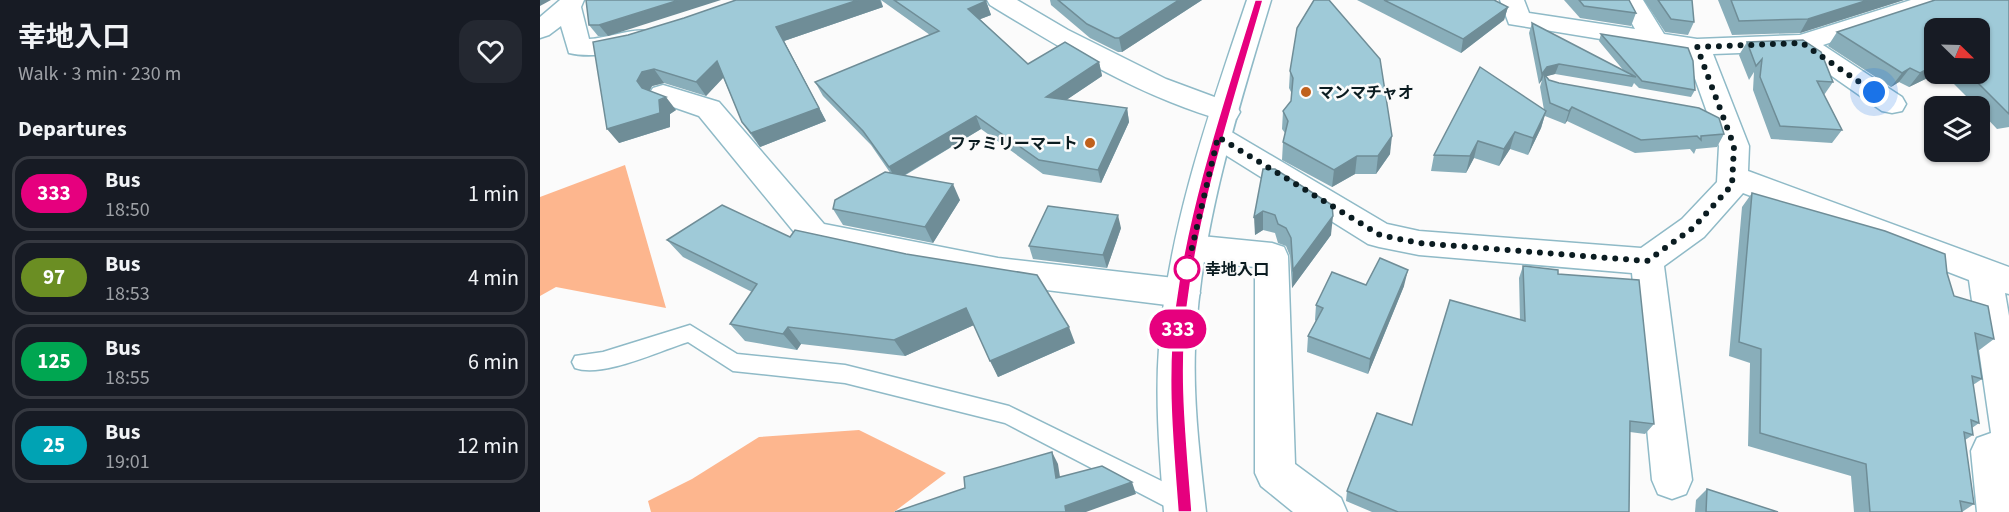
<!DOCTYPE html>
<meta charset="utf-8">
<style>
body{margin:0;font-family:"Source Sans 3","Noto Sans JP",sans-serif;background:#242831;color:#f1f3f6;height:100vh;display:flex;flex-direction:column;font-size:22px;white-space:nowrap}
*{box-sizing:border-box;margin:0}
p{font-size:20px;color:#9ea1a6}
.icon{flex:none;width:33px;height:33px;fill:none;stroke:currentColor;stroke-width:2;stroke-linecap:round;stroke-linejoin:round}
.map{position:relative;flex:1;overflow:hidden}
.side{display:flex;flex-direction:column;background:#171b24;width:540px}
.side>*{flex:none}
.badge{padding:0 12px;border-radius:20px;font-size:21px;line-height:39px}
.needle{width:39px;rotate:113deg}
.fabs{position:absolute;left:1384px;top:18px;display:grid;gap:12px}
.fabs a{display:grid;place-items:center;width:66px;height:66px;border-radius:12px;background:#171b24;box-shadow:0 2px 4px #0004;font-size:30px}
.you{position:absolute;width:30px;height:30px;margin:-15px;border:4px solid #fff;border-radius:50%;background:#1a73e8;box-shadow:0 0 0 9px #1a73e833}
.map>.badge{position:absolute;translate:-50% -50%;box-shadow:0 0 0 3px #fff}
h2{padding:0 18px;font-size:22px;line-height:54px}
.round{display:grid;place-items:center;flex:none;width:63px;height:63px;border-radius:18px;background:#242831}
.overview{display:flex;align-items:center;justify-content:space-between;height:102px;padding:0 18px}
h1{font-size:28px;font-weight:700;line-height:45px}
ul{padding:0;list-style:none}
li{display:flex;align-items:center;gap:18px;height:75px;margin:0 12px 9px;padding:0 6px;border:3px solid #363941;border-radius:18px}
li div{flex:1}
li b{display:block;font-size:22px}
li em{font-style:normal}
li .badge{min-width:66px;font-weight:700;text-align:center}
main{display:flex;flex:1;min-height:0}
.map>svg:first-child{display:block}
.green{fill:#fdb68e}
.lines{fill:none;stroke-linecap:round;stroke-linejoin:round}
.lane-casing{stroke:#8fbac7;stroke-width:3}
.street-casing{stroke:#8fbac7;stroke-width:3}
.secondary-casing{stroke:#8fbac7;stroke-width:3}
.lane{fill:#fff;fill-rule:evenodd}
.street{fill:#fff;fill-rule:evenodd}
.secondary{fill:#fff;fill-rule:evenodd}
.wall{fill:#89aeba}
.shaded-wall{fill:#6f8d97}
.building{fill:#9fcad8;stroke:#6f8d97;stroke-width:1.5}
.line{fill:#e6007e;stroke:#fff;stroke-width:1.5}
.walk{stroke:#0b1c21;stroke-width:6;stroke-dasharray:0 10.8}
.poi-dot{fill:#c0611c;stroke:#fbfbfb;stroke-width:2}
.stop-dot{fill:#fff;stroke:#e6007e;stroke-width:3}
.labels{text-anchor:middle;stroke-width:5;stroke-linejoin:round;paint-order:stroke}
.poi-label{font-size:16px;font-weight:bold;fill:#0b1c21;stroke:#fbfbfb;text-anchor:start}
.stop-label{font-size:16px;font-weight:bold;fill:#0b1c21;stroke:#fbfbfb;text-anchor:start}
</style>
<main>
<section class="side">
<div class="overview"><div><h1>幸地入口</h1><p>Walk · 3 min · 230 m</p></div><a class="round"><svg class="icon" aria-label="heart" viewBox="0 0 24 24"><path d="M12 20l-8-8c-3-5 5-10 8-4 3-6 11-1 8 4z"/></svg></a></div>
<h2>Departures</h2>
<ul>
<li><span class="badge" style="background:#e6007e;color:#fff">333</span><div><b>Bus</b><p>18:50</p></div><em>1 min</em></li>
<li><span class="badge" style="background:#6b8e23;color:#fff">97</span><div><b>Bus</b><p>18:53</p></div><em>4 min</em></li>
<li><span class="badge" style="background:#00a651;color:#fff">125</span><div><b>Bus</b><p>18:55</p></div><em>6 min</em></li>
<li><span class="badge" style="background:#00a3b4;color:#fff">25</span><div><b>Bus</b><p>19:01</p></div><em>12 min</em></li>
</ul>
</section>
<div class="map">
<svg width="1469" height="512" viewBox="0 0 1469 512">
<rect width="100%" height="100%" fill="#fbfbfb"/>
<g class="green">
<path d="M85,165L126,308L16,287L0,296V197Z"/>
<path d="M319,430L406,473L354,512H111L108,501L152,479L219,437Z"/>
</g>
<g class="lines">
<g class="lane-casing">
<path id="lane" d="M150,325L197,354L305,365L469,406L652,496L655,504L652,512H636L465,423L305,383L193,371L148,342C119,351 63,378 35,368L32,362L35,356L63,352Z"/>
</g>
<g class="street-casing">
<g id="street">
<path d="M20,0H44L41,7L49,39C68,38 92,28 107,31L111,37C99,54 48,58 29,53L21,26L9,35L0,38V17Z"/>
<path d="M447,0H477L528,30L626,79L696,105L700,112L696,119L686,121C602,98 524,50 450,5Z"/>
<path d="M960,0H984L989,13L1095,29L1079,0H1103L1124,34L1157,39L1260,35L1371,0H1408L1405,5L1283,45L1362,97L1366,104L1362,111L1352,113L1342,111L1256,51L1173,54L1209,146L1208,171L1469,267V294L1465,293L1469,316V512H1437L1431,451L1437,438L1451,433L1429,280L1203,193L1164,237L1124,266L1152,480L1146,494L1132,499L1118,494L1112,480L1092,273L879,255L839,247L828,244L668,144L663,137L668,130L678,127L688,130L847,224L879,231L1101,248L1142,219L1177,182L1179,146L1146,53L969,24Z"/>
<path d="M123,85L179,102L284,224L458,258L643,279L655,283L660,293L655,303L643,307L458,284L263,243L159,116L113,100L109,94L113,88Z"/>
<path d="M651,235L732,243L744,247L748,256L755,464L801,498L807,512H753L721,486L715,473V267L651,261L639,257L635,248L639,239Z"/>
</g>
</g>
<g class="secondary-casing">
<path id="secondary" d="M707,0H731C697,113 660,229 655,348C653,403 660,458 666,512H624C620,458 615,403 619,348C628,229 669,113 707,0Z"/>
</g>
<use href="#lane" class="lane"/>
<use href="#street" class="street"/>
<use href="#secondary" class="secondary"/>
</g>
<g class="wall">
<path d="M46,0L68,36H58L49,25Z"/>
<path d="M196,0H444L446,1L451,15L440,19L488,64L559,62L562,76L526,100L587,108L589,122L561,183L503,174L441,129L364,176L420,200L393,243L303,225L293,209L351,174L331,145L283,96L275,82L390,35L341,0L343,7L244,41L286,121L220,147L211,135L202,122L183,77L166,96L124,83L112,86L110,91L136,110L130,114V127L79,143L88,35L144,18Z"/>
<path d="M510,0H662L582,52H578L550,38L511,5Z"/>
<path d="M817,0H954L968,7L964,20L921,53Z"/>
<path d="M1024,0H1089L1096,13L1091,26L1040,18Z"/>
<path d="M1104,0H1152L1154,22L1148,35L1125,32Z"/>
<path d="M1178,0H1364L1260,33L1192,35Z"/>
<path d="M1469,0V127L1457,129L1440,111V106H1436L1404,74H1440V28L1395,74L1369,87L1359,82L1351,87L1288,46L1297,32Z"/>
<path d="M992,23L1084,71L1059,41L1061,34L1155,90L1151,97L1099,88L1094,83L1092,87L1015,74L1006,76L1009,80L1184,134L1177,147L1156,149L1154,154L1150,149L1095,153L1027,121L1025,124L1005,116V115L1001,128L988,155L970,149L959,166L934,158L926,173L891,171L894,155L1004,110L1000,87L1002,80L999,84L989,33Z"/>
<path d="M1207,42L1293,82L1284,95L1302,130L1292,143L1231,139L1213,90L1214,72L1209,80L1199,55Z"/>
<path d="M750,71L850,154L836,174H815L792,187L742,160L743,142L745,133L742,129L743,111L751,101L752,94L749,88Z"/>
<path d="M723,169L791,235L752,288L750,256L746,246L738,243L735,233L723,230L715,235Z"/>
<path d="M1212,193L1407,273L1414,296L1454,339L1438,351L1442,379L1433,385L1439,423L1432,428L1433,435L1425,440L1434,504L1422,512H1314L1311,476L1208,446L1210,363L1189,356L1202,207Z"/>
<path d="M581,228L567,268L493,259L489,246Z"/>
<path d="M250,237L535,343L458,377L434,325L365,356L261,344L257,350L205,341L190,324L212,292L143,257L127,240Z"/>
<path d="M983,266L1018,274L1114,424L1105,434L1090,432L1089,512H832L806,501L807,491L980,320L979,278Z"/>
<path d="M826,285L864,286L828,374L767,352L768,336L776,321L775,320L776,305Z"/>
<path d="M1167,489L1238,512H1155L1156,500Z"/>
</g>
<g class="shaded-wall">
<path d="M0,0H11L0,6Z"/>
<path d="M139,0H181L68,36L59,25Z"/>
<path d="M318,0H340L343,7L244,41L286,121L220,147L211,133L236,27Z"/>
<path d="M639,0H662L582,52L579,38Z"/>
<path d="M1328,0H1364L1260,33L1268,19Z"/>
<path d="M446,1L451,15L433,22L428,9Z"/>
<path d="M968,7L964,20L921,53L923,39Z"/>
<path d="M177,61L186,75L166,96L156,82Z"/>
<path d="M559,62L562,76L510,111L506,97Z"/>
<path d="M1019,64L1015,74L1004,77V74L1002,80L999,84L1002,74L1007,67Z"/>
<path d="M1395,65V74H1396L1369,87L1380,73Z"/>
<path d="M1370,68L1359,82L1351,87L1362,73Z"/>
<path d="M114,69L124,83L112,86L107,95L97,81L102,72Z"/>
<path d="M126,97L136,110L130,114V127L79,143L67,129Z"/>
<path d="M1032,107L1027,121L1025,124L1029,111Z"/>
<path d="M587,108L589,122L561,183L558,170Z"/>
<path d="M1006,111L1001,128L988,155L993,138Z"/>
<path d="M436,116L441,129L356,180L349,167Z"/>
<path d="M975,132L970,149L959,166L964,149Z"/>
<path d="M852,136L850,154L836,174L838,156Z"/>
<path d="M938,141L934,158L926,173L930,156Z"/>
<path d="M817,156L815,174L792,187L794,170Z"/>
<path d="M413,184L420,200L393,243L385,227Z"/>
<path d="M723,211V230L715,235L714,217Z"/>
<path d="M578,215L581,228L567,268L563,255Z"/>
<path d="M793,216L791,235L752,288L753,270Z"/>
<path d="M868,270L864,286L828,374L830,359Z"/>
<path d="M426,308L434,325L365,356L354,340Z"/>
<path d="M248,327L261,344L257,350L243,334Z"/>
<path d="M529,327L535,343L458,377L450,361Z"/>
<path d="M512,452L518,464L522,490L516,478Z"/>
<path d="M592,482L596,494L546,512H526L525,506Z"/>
</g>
<g class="building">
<path d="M46,0H139L59,25H49Z"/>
<path d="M196,0H318L236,27L279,108L211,133L202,122L177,61L156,82L114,69L102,72L97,81L102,88L126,97L119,100L120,113L67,129L53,42L88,35L144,18Z"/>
<path d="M354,0H444L446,1L428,9L488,64L525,42L559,62L506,97L587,108L558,170L499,160L436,116L349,167L323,131L275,82L399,31Z"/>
<path d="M518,0H639L579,38H575L547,24Z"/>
<path d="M774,0H789L840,59L852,136L838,156H817L794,170L743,142L748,121L743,111L751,101L753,78L750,71L757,28Z"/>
<path d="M844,0H954L968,7L923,39Z"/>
<path d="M1039,0H1089L1096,13L1044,6Z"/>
<path d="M1118,0H1152L1154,22L1131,19Z"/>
<path d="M1191,0H1328L1268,19L1199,21Z"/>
<path d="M1395,0H1469V114L1429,74H1440V28H1395V65L1380,73L1370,68L1362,73L1297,32Z"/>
<path d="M992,23L1096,77L1019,64L1007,67L1002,74Z"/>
<path d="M1061,34L1148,48L1153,61L1155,90L1102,81Z"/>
<path d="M1263,40L1281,52L1293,82L1277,81L1302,130L1240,126L1220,77L1222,59L1216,66L1207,42Z"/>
<path d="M940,67L1006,111L993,138L975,132L964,149L938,141L930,156L894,155Z"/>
<path d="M1004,74L1009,80L1019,83L1159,108L1179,118L1184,134L1161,136V140L1157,136L1101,140L1032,107L1029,111L1010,103Z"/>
<path d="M723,169H735L792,205L793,216L753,270L751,238L746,228L738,224L735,215L723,211L714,217Z"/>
<path d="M345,172L413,184L385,227L293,209L295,200Z"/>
<path d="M1212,193L1345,231L1405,254L1407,273L1414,296L1448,306L1454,339L1435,333L1442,379L1432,376L1439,423L1431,420L1433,435L1424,432L1434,504L1420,501L1422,512H1330L1326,464L1220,433L1221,349L1199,342Z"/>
<path d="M182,205L250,237L255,230L366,254L497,275L529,327L450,361L426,308L354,340L248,327L243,334L190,324L217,284L127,240Z"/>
<path d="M508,206L578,215L563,255L489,246Z"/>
<path d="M840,258L868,270L830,359L768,336L783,308L776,305L792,272L826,285Z"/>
<path d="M983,266L1018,270V274L1099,280L1114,424L1090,421L1089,512H858L807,491L837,413L872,425L910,300L985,321Z"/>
<path d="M512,452L516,478L562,466L592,482L525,506L526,512H355L425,488L424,477Z"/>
<path d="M1167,489L1238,512H1166Z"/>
</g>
<path class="line" d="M715,0H723C694,101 660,203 647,308C639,376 647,444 652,512H638C633,444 626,376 635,308C649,203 684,101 715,0Z"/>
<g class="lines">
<path class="walk" d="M647,269L678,137L840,235L879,243L1107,261L1153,228L1192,185L1194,146L1157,47L1262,43L1334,92"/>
</g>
<g class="poi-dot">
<circle cx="766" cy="92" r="6"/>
<circle cx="550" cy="143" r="6"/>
</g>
<circle class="stop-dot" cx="647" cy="269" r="12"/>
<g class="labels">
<g class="poi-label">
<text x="778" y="98">マンマチャオ</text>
<text x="538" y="149" text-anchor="end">ファミリーマート</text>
</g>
<g class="stop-label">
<text x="665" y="275">幸地入口</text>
</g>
</g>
</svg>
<div class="fabs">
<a><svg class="needle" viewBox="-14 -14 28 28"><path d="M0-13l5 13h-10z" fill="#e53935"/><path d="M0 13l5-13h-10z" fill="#9ea1a6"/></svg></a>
<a><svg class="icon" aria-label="layers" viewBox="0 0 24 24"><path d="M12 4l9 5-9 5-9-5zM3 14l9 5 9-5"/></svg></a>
</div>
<div class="you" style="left:1334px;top:92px"></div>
<b class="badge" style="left:638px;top:329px;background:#e6007e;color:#fff">333</b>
</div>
</main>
